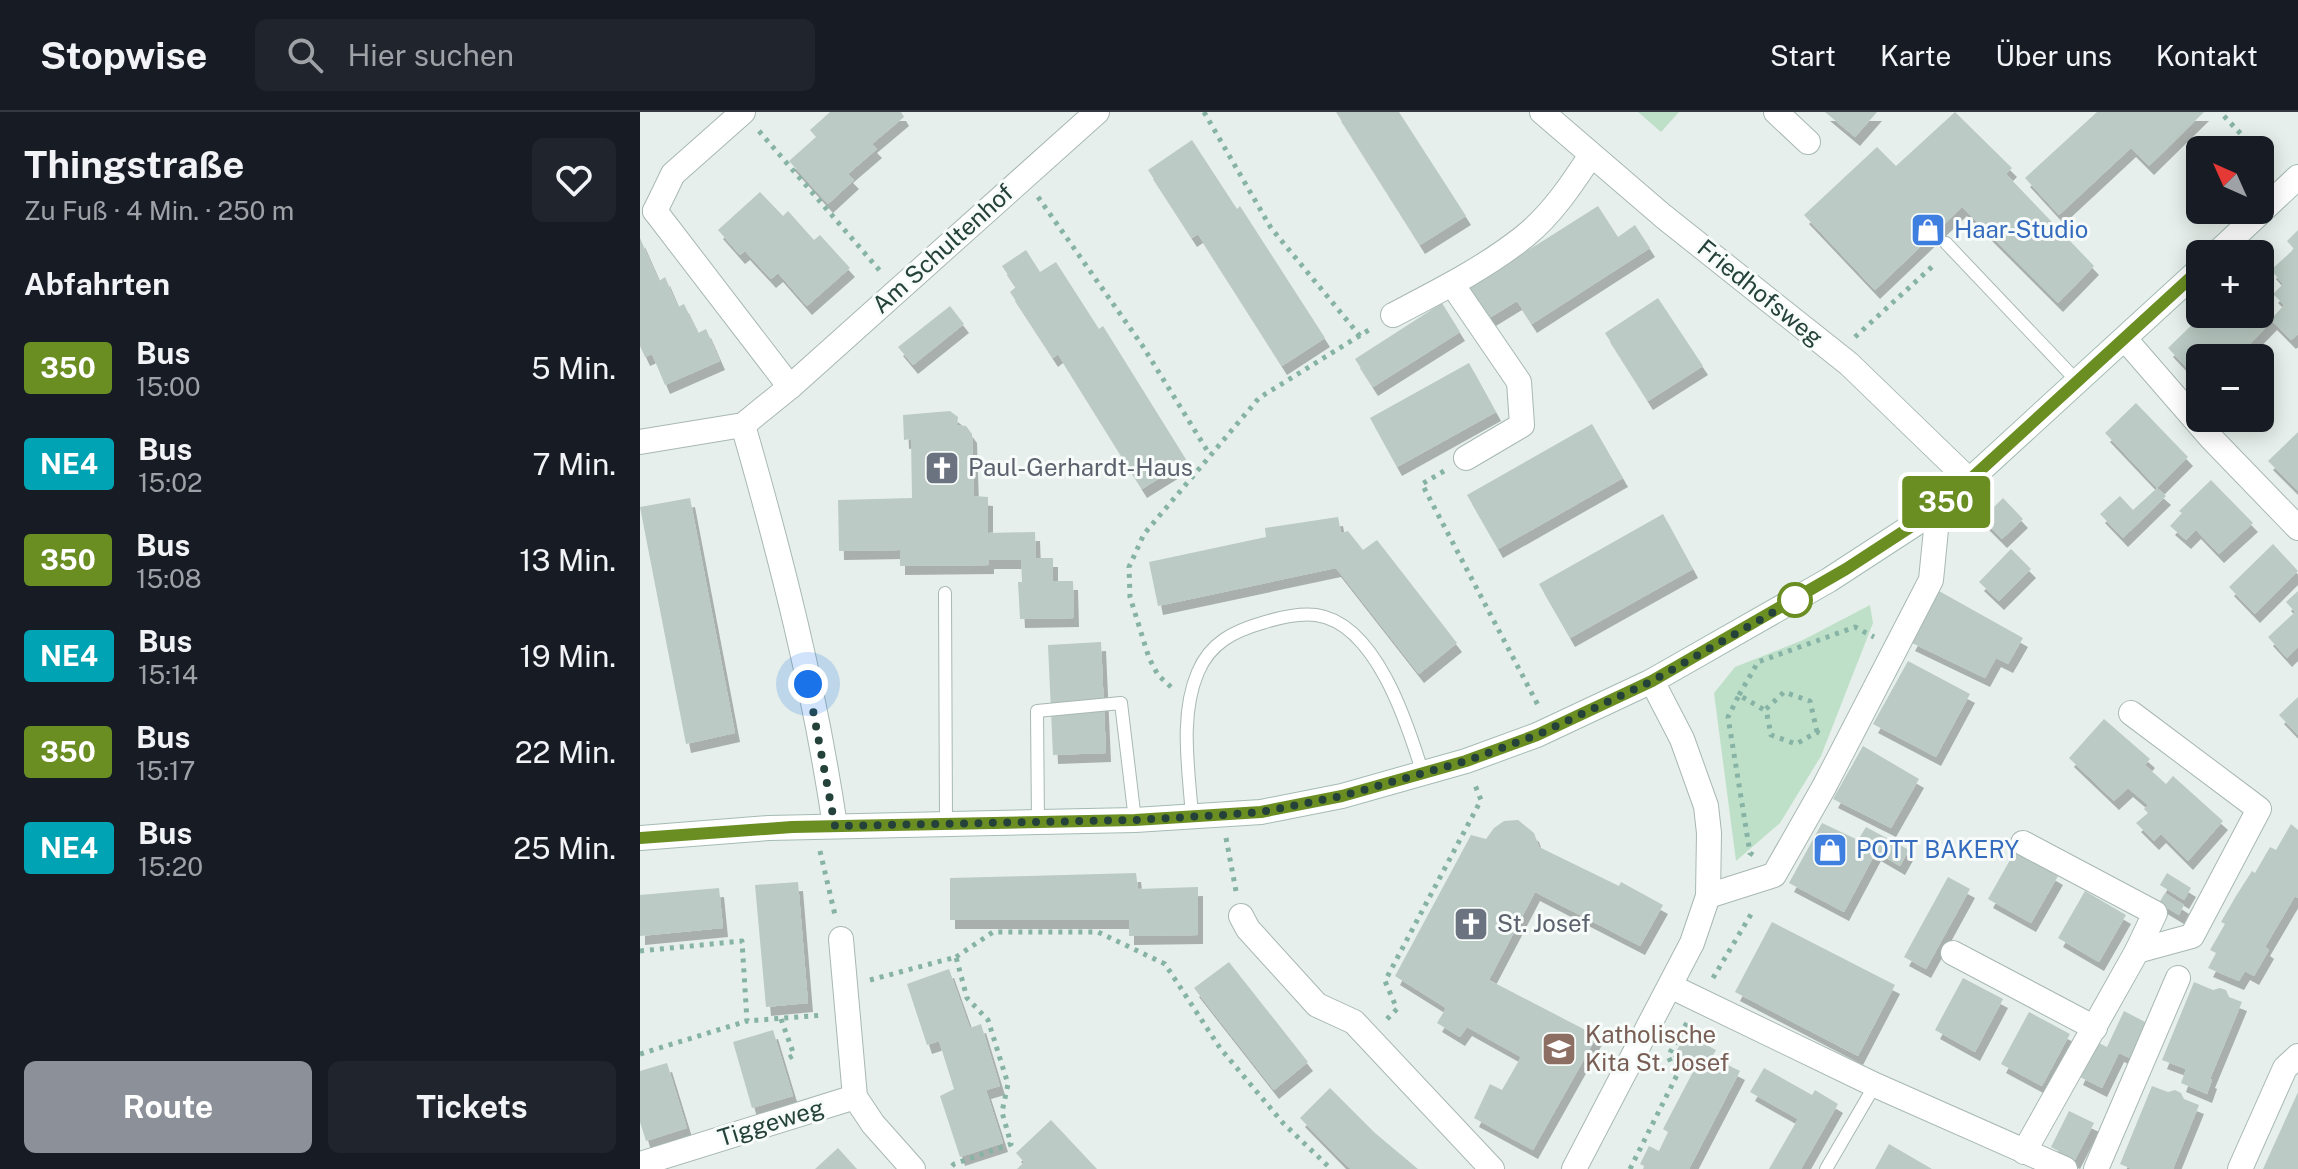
<!DOCTYPE html>
<html lang="de">
<meta charset="utf-8">
<style>
body{margin:0;font-family:"Public Sans",sans-serif;background:#20242c;color:#f1f3f6;height:100vh;display:flex;flex-direction:column;font-size:30px;white-space:nowrap}
*{box-sizing:border-box;margin:0}
p{font-size:26px;color:#9ea1a6}
.icon{flex:none;width:44px;height:44px;fill:none;stroke:currentColor;stroke-width:2;stroke-linecap:round;stroke-linejoin:round}
.map{position:relative;flex:1;overflow:hidden}
.drawer{display:flex;flex-direction:column;background:#171b24;width:640px}
.drawer>*{flex:none}
.badge{padding:0 16px;border-radius:6px;font-size:28px;line-height:52px}
.needle{width:52px;rotate:315deg}
.fabs{position:absolute;left:1546px;top:24px;display:grid;gap:16px}
.fabs a{display:grid;place-items:center;width:88px;height:88px;border-radius:12px;background:#171b24;box-shadow:0 4px 20px #0003;font-size:40px}
.you{position:absolute;width:40px;height:40px;margin:-20px;border:6px solid #fff;border-radius:50%;background:#1a73e8;box-shadow:0 0 0 12px #1a73e833}
.map>.badge{position:absolute;translate:-50% -50%;box-shadow:0 0 0 4px #fff}
h2{padding:0 24px;font-size:30px;line-height:72px}
.round{display:grid;place-items:center;flex:none;width:84px;height:84px;border-radius:12px;background:#20242c}
.overview{display:flex;align-items:center;justify-content:space-between;height:136px;padding:0 24px}
h1{font-size:38px;font-weight:700;line-height:60px}
.cta{display:flex;gap:16px;margin-top:auto;padding:16px 24px}
.cta a{flex:1;height:92px;border-radius:12px;background:#8c9099;color:#fff;font-size:32px;font-weight:700;line-height:92px;text-align:center}
.cta a+a{background:#20242c;color:#f1f3f6}
ul{padding:0;list-style:none}
li{display:flex;align-items:center;gap:24px;height:96px;padding:0 24px}
li div{flex:1}
li b{display:block;font-size:30px}
li em{font-style:normal}
li .badge{min-width:88px;font-weight:700;text-align:center}
header{display:flex;align-items:center;gap:48px;box-sizing:border-box;height:112px;padding:0 40px;background:#171b24;border-bottom:2px solid #363941}
header strong{font-size:38px}
nav{display:flex;gap:44px;margin-inline-start:auto;font-size:28px}
.search{width:560px;height:72px;background:#20242c;display:flex;align-items:center;gap:20px;box-sizing:border-box;padding:0 28px;border-radius:12px;color:#9ea1a6;font-size:30px}
main{display:flex;flex:1;min-height:0}
.map>svg:first-child{display:block}
.green{fill:#bfe0c8}
.building{fill:#bbcac4;filter:url(#shadow)}
.lines{fill:none;stroke-linecap:round;stroke-linejoin:round}
.lane-casing{stroke:#a8b8b2;stroke-width:14}
.street-casing{stroke:#a8b8b2;stroke-width:26}
.secondary-casing{stroke:#a4bbb3;stroke-width:26}
.path{stroke:#86b3a5;stroke-width:5;stroke-dasharray:4 6;stroke-linecap:butt}
.lane{stroke:#fff;stroke-width:12}
.street{stroke:#fff;stroke-width:24}
.secondary{stroke:#fff;stroke-width:24}
.line-casing{stroke:#fff;stroke-width:18}
.line{stroke:#6b8e23;stroke-width:12}
.walk{stroke:#24423a;stroke-width:8;stroke-dasharray:0 14.4}
.stop-dot{fill:#fff;stroke:#6b8e23;stroke-width:4}
.labels{text-anchor:middle;stroke-width:6;stroke-linejoin:round;paint-order:stroke}
.shop-label{font-size:24px;fill:#366cbe;stroke:#f7fbf9;text-anchor:start}
.street-label{font-size:24px;fill:#24423a;stroke:#f7fbf9}
.worship-label{font-size:24px;fill:#5b616d;stroke:#f7fbf9;text-anchor:start}
.education-label{font-size:24px;fill:#785e54;stroke:#f7fbf9;text-anchor:start}
</style>
<header>
<strong>Stopwise</strong>
<div class="search"><svg class="icon" aria-label="search" viewBox="0 0 24 24"><circle cx="10" cy="10" r="6"/><path d="M15 15l6 6"/></svg>Hier suchen</div>
<nav><a>Start</a><a>Karte</a><a>Über uns</a><a>Kontakt</a></nav>
</header>
<main>
<section class="drawer">
<div class="overview"><div><h1>Thingstraße</h1><p>Zu Fuß · 4 Min. · 250 m</p></div><a class="round"><svg class="icon" aria-label="heart" viewBox="0 0 24 24"><path d="M12 20l-8-8c-3-5 5-10 8-4 3-6 11-1 8 4z"/></svg></a></div>
<h2>Abfahrten</h2>
<ul>
<li><span class="badge" style="background:#6b8e23;color:#fff">350</span><div><b>Bus</b><p>15:00</p></div><em>5 Min.</em></li>
<li><span class="badge" style="background:#00a3b4;color:#fff">NE4</span><div><b>Bus</b><p>15:02</p></div><em>7 Min.</em></li>
<li><span class="badge" style="background:#6b8e23;color:#fff">350</span><div><b>Bus</b><p>15:08</p></div><em>13 Min.</em></li>
<li><span class="badge" style="background:#00a3b4;color:#fff">NE4</span><div><b>Bus</b><p>15:14</p></div><em>19 Min.</em></li>
<li><span class="badge" style="background:#6b8e23;color:#fff">350</span><div><b>Bus</b><p>15:17</p></div><em>22 Min.</em></li>
<li><span class="badge" style="background:#00a3b4;color:#fff">NE4</span><div><b>Bus</b><p>15:20</p></div><em>25 Min.</em></li>
</ul>
<div class="cta"><a>Route</a><a>Tickets</a></div>
</section>
<div class="map">
<svg width="1658" height="1057" viewBox="0 0 1658 1057">
<defs>
<filter id="shadow"><feDropShadow dx="5" dy="9" stdDeviation="0" flood-color="#0004"/></filter>
</defs>
<rect width="100%" height="100%" fill="#e6efeb"/>
<g class="green">
<path d="M998,0H1039L1021,20Z"/>
<path d="M1230,493L1233,511L1181,644L1140,711L1096,749L1074,581L1095,555L1163,528Z"/>
</g>
<g class="building">
<path d="M190,0H261L264,5L232,32L237,37L208,62L214,68L188,92L149,49L176,25L170,18Z"/>
<path d="M696,0H759L826,104L780,133Z"/>
<path d="M1185,0H1237L1215,25Z"/>
<path d="M1315,0L1372,56L1366,62L1454,154L1418,191L1322,95L1235,178L1164,103L1237,35L1256,54Z"/>
<path d="M1457,0H1564L1509,54L1491,36L1419,103L1385,66Z"/>
<path d="M552,28L597,97L600,94L685,226L642,254L558,122L552,126L508,58Z"/>
<path d="M120,80L143,104L148,99L174,128L180,123L210,156L167,194L138,161L131,167L105,139L100,143L78,118Z"/>
<path d="M958,94L978,125L995,113L1010,136L892,212L877,189L846,208L827,177Z"/>
<path d="M1658,118V222L1651,228L1632,209L1598,244L1600,246H1560V270L1528,236L1563,202H1620V191L1634,204L1644,193L1633,182L1643,172L1631,158L1654,137L1647,129Z"/>
<path d="M0,126L19,169L25,165L38,195L44,192L58,221L66,217L80,249L25,273L12,242L5,245L0,234Z"/>
<path d="M386,138L400,160L416,150L459,217L463,214L547,349L502,377L418,242L413,246L370,180L376,175L362,154Z"/>
<path d="M1018,186L1063,254L1008,289L965,221Z"/>
<path d="M802,191L820,220L733,275L715,247Z"/>
<path d="M310,194L324,212L273,253L258,235Z"/>
<path d="M829,251L856,300L757,355L730,306Z"/>
<path d="M1496,291L1548,345L1517,376L1465,321Z"/>
<path d="M310,299L318,305L317,313L326,314L332,322L334,384L348,385V421L395,420L396,446H413V469H433L434,506L380,507L378,470H382L381,448H349V453L260,454V438L199,439L198,388L272,386L271,327L264,328L263,303Z"/>
<path d="M952,312L983,366L858,437L827,383Z"/>
<path d="M1658,320V379L1628,349Z"/>
<path d="M1571,368L1613,411L1579,442L1556,418L1546,428L1530,414L1542,401L1539,399Z"/>
<path d="M1517,376L1526,384L1483,426L1460,402L1480,384L1493,398Z"/>
<path d="M50,386L95,621L46,632L0,395Z"/>
<path d="M1363,386L1383,407L1362,427L1342,407Z"/>
<path d="M1023,402L1053,457L930,526L899,472Z"/>
<path d="M698,405L701,421L708,419L723,438L737,428L817,531L779,562L696,456L518,494L509,450L626,425L625,416Z"/>
<path d="M1633,432L1658,459L1615,502L1589,475Z"/>
<path d="M1371,437L1391,457L1359,489L1339,470Z"/>
<path d="M1299,479L1383,526L1368,552L1356,546L1345,566L1270,530Z"/>
<path d="M1658,479V535L1647,546L1628,525L1655,500L1646,490Z"/>
<path d="M461,530L466,641L413,643L408,533Z"/>
<path d="M1268,549L1330,582L1296,645L1233,612Z"/>
<path d="M1658,585V623L1639,603Z"/>
<path d="M1464,607L1510,647L1505,653L1526,672L1533,664L1583,709L1548,749L1521,722L1514,729L1496,711L1508,701L1504,697L1508,693L1488,676L1474,689L1429,646Z"/>
<path d="M1223,634L1279,667L1251,716L1193,687Z"/>
<path d="M878,708L894,721L899,735L979,774L981,770L1023,793L1000,834L895,780L849,868L957,924L893,1038L834,1006L850,972L862,978L881,945L827,915L820,925L797,911L806,896L755,864L831,723L846,727L854,716L864,709Z"/>
<path d="M1182,711L1218,728L1226,715L1269,738L1260,754L1236,740L1204,800L1149,771Z"/>
<path d="M1651,712L1658,718V786L1655,784L1625,835L1629,838L1614,864L1605,859L1599,869L1568,856L1576,841L1570,838L1585,812L1581,810L1596,784L1612,759L1615,761L1630,735L1636,738Z"/>
<path d="M1375,739L1418,764L1391,811L1348,787Z"/>
<path d="M496,761L498,777L558,775V823L489,824V808H310V766Z"/>
<path d="M1527,761L1551,776L1544,788L1520,773Z"/>
<path d="M1308,765L1330,777L1286,857L1264,845Z"/>
<path d="M158,770L168,891L126,895L115,773Z"/>
<path d="M79,776L83,816L0,824V783Z"/>
<path d="M1445,779L1486,803L1459,850L1418,826Z"/>
<path d="M1525,781L1544,793L1539,803L1519,791Z"/>
<path d="M1132,810L1255,873L1218,944L1095,880Z"/>
<path d="M589,850L668,950L634,978L554,876Z"/>
<path d="M309,857L330,916L341,912L360,974L346,978L363,1031L320,1045L300,984L314,977L299,929L287,933L267,872Z"/>
<path d="M1323,866L1363,887L1335,940L1295,918Z"/>
<path d="M1554,870L1573,878L1580,876L1586,878L1589,885L1602,890L1570,967L1572,968L1567,982L1541,971L1546,957L1522,948Z"/>
<path d="M1484,899L1507,911L1490,946L1479,941L1462,976L1438,964L1455,929L1467,935Z"/>
<path d="M1389,900L1430,922L1402,974L1361,952Z"/>
<path d="M133,918L153,984L112,996L93,930Z"/>
<path d="M1046,922L1076,938L1072,945L1100,959L1049,1057H1003L1004,1054L1000,1052L1009,1034L1019,1039L1028,1020L1023,1017L1055,956L1033,945Z"/>
<path d="M27,951L47,1016L6,1029L0,1010V959Z"/>
<path d="M1124,956L1172,983L1175,978L1198,992L1161,1057H1129L1158,1007L1110,980Z"/>
<path d="M1512,974L1528,980L1535,978L1541,981L1544,987L1559,993L1533,1057H1492L1480,1052Z"/>
<path d="M690,976L735,1021L778,1057H711L704,1051L660,1006Z"/>
<path d="M1658,980V1057H1623Z"/>
<path d="M1429,999L1454,1011L1435,1048L1411,1035Z"/>
<path d="M411,1008L457,1057H377L384,1050L376,1041Z"/>
<path d="M1249,1032L1292,1057H1235Z"/>
<path d="M198,1036L217,1057H175Z"/>
</g>
<g class="lines">
<g class="lane-casing">
<g id="lane">
<path d="M1306,131L1438,270"/>
<path d="M305,481L306,711"/>
<path d="M552,705C549,658 539,604 558,560C570,531 594,519 622,511C638,506 660,501 676,503C736,511 768,613 783,662"/>
<path d="M398,710L397,599L481,591L495,708"/>
<path d="M1186,1057L1235,973"/>
</g>
</g>
<g class="street-casing">
<g id="street">
<path d="M902,0L1023,104L1209,252L1331,370"/>
<path d="M1136,0L1168,30"/>
<path d="M15,99L150,275"/>
<path d="M15,99L33,62L103,0"/>
<path d="M812,172L879,270L882,313L826,346"/>
<path d="M753,203C799,179 845,156 885,124C912,102 932,72 951,43"/>
<path d="M1485,227L1571,326L1658,416"/>
<path d="M103,313C141,445 175,578 195,714"/>
<path d="M0,330L103,313L150,275L457,0"/>
<path d="M1383,731L1515,801L1497,839"/>
<path d="M1068,784L1134,763L1184,675L1291,468L1298,397"/>
<path d="M601,804L608,817L677,893L714,910L852,1057"/>
<path d="M201,827L215,985L233,1012L273,1057"/>
<path d="M1313,841L1455,916"/>
<path d="M1030,874L1235,973L1425,1057"/>
<path d="M1384,1040L1497,839L1552,824L1619,697L1491,601"/>
<path d="M0,1052L215,985"/>
<path d="M934,1057L1052,831L1068,784L1069,721L1066,694L1042,627L1012,569"/>
<path d="M1456,1057L1538,866"/>
<path d="M1600,1057L1645,956L1658,944"/>
</g>
</g>
<g class="secondary-casing">
<g id="secondary">
<path d="M1576,142L1658,65"/>
<path d="M0,726L129,716L495,708L621,700L702,684L826,649L897,623L1012,569L1189,468L1298,397L1560,157"/>
</g>
</g>
<g class="path">
<path d="M564,0L631,116L720,224"/>
<path d="M1584,4L1616,38"/>
<path d="M119,19L241,160"/>
<path d="M1620,43L1632,55"/>
<path d="M398,85L502,233L570,343"/>
<path d="M1215,225L1296,151"/>
<path d="M804,359L782,372L899,595"/>
<path d="M531,575L518,563L509,546L490,485L489,455L504,422L619,286L732,216"/>
<path d="M1099,583L1118,550L1215,515L1234,525"/>
<path d="M1177,620L1170,589L1144,580L1126,597L1131,623L1156,632L1177,620L1183,623"/>
<path d="M586,726L596,779"/>
<path d="M180,739L195,803"/>
<path d="M1113,743L1110,741L1088,605L1099,583L1126,599"/>
<path d="M0,839L102,829L107,909L183,903"/>
<path d="M316,845L353,820H458L525,852L580,936L643,1011L691,1057"/>
<path d="M1073,866L1113,799"/>
<path d="M230,868L316,845L327,886L348,908L368,972L362,1000L371,1032L314,1052L309,1057"/>
<path d="M141,907L154,943L149,946"/>
<path d="M747,907L757,897L745,869L841,688L835,673"/>
<path d="M0,942L107,909"/>
<path d="M990,1057L1037,963L1028,944L1048,909"/>
</g>
<use href="#lane" class="lane"/>
<use href="#street" class="street"/>
<use href="#secondary" class="secondary"/>
</g>
<g class="lines">
<g class="line-casing">
<path id="line" d="M0,726L152,715L495,708L621,700L702,684L826,649L897,623L1012,569L1206,457L1298,397L1560,157"/>
</g>
<use href="#line" class="line"/>
<path class="walk" d="M168,572L195,714L495,708L582,703L621,700L702,684L826,649L897,623L1012,569L1155,488"/>
</g>
<defs>
<g id="shop-square" transform="scale(1.8)"><rect x="-9" y="-9" width="18" height="18" rx="4" fill="#3f7fe0" stroke="#f7fbf9"/><path d="M-5-2.5h2.3a2.7 3.5 0 0 1 5.4 0H5L5.5 6h-11ZM-1.5-2.5h3a1.5 2.3 0 0 0-3 0Z" fill="#fff"/></g>
<g id="church-square" transform="scale(1.8)"><rect x="-9" y="-9" width="18" height="18" rx="4" fill="#6b7280" stroke="#f7fbf9"/><path d="M-1.2-6h2.4v3.5h3.3v2.4h-3.3V6h-2.4V-.1h-3.3v-2.4h3.3Z" fill="#fff"/></g>
<g id="school-square" transform="scale(1.8)"><rect x="-9" y="-9" width="18" height="18" rx="4" fill="#8d6e63" stroke="#f7fbf9"/><path d="M0-5L7-2L0 1L-7-2ZM-4 1L0 2.5L4 1V4Q0 6-4 4Z" fill="#fff"/></g>
</defs>
<g fill-rule="evenodd">
<use href="#shop-square" x="1288" y="118"/>
<use href="#church-square" x="302" y="356"/>
<use href="#shop-square" x="1190" y="738"/>
<use href="#church-square" x="831" y="812"/>
<use href="#school-square" x="919" y="937"/>
</g>
<circle class="stop-dot" cx="1155" cy="488" r="16"/>
<g class="labels">
<g class="shop-label">
<text x="1314" y="126">Haar-Studio</text>
<text x="1216" y="746">POTT BAKERY</text>
</g>
<g class="street-label">
<text transform="translate(303 137) rotate(-42)" y="8">Am Schultenhof</text>
<text transform="translate(1120 181) rotate(39)" y="8">Friedhofsweg</text>
<text transform="translate(131 1011) rotate(-17)" y="8">Tiggeweg</text>
</g>
<g class="worship-label">
<text x="328" y="364">Paul-Gerhardt-Haus</text>
<text x="857" y="820">St. Josef</text>
</g>
<g class="education-label">
<text x="945" y="931">Katholische<tspan x="945" dy="28">Kita St. Josef</tspan></text>
</g>
</g>
</svg>
<div class="fabs">
<a><svg class="needle" viewBox="-14 -14 28 28"><path d="M0-13l5 13h-10z" fill="#e53935"/><path d="M0 13l5-13h-10z" fill="#9ea1a6"/></svg></a>
<a>+</a>
<a>−</a>
</div>
<div class="you" style="left:168px;top:572px"></div>
<b class="badge" style="left:1306px;top:390px;background:#6b8e23;color:#fff">350</b>
</div>
</main>
